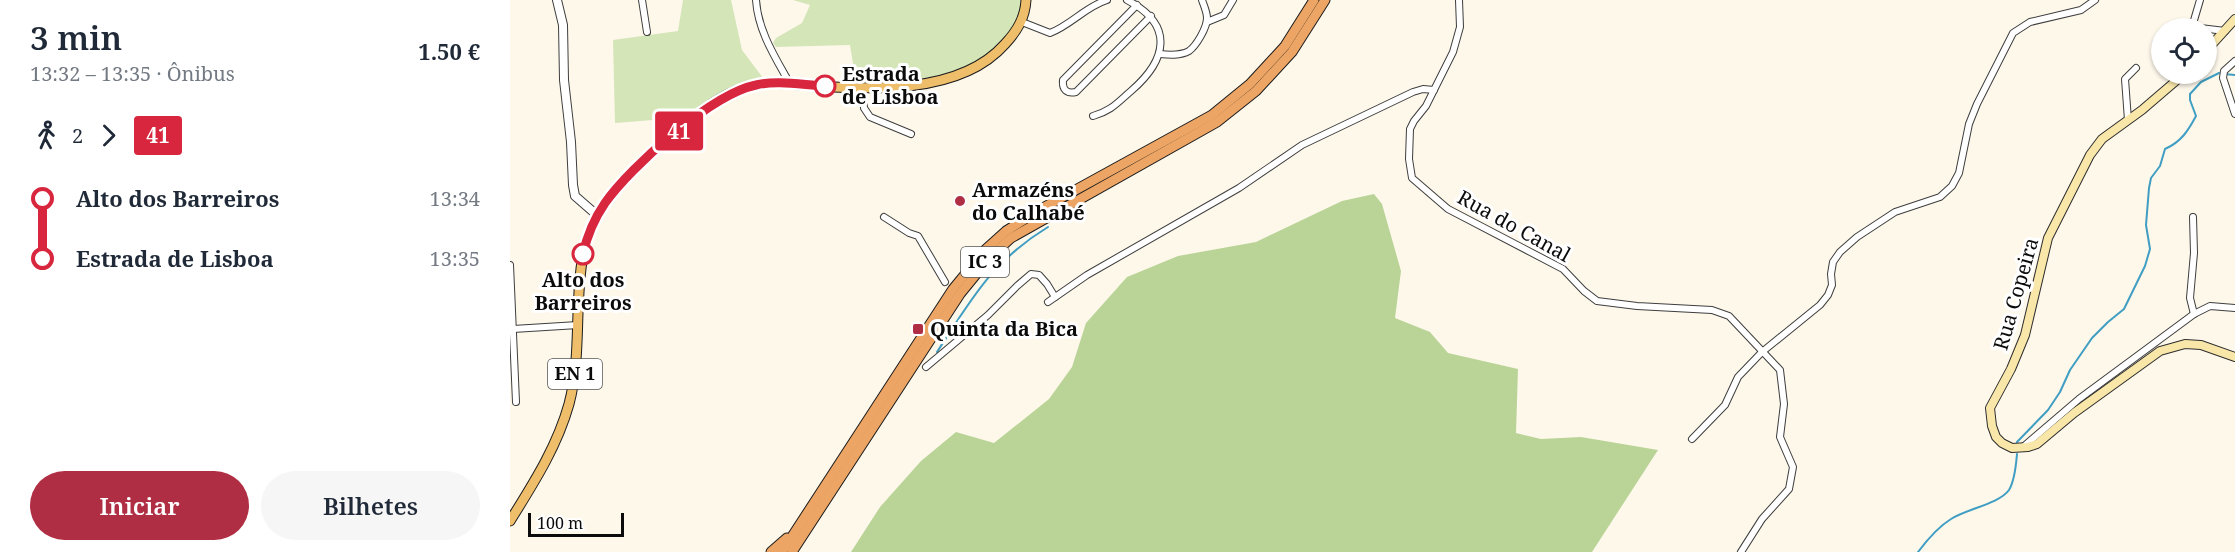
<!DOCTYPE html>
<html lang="pt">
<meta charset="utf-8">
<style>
body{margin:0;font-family:"Noto Serif",serif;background:#f6f6f7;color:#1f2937;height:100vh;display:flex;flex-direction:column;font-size:22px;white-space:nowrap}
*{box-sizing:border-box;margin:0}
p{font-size:20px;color:#747a83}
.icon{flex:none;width:33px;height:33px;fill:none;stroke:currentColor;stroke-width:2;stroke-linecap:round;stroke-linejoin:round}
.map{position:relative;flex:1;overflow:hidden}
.side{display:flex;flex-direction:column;background:#fff;width:510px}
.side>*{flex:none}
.badge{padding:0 12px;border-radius:4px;font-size:21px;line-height:39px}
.tools{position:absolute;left:1641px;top:18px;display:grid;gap:12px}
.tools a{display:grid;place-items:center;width:66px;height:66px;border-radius:50%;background:#fff;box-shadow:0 2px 4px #0004;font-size:30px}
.scale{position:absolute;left:18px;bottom:15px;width:96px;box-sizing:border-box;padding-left:6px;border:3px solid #0b0b0b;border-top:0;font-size:16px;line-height:21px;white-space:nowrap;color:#0b0b0b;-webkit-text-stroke:4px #fff;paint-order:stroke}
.map>.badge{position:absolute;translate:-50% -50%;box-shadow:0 0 0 3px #fff}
.legs{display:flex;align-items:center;gap:9px;height:66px;padding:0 30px;font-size:20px}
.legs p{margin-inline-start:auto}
.head{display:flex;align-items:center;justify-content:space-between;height:102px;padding:0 30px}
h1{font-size:33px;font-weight:600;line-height:45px}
.cta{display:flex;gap:12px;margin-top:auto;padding:12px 30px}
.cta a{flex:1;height:69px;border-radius:36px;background:#b02e44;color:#fff;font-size:24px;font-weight:600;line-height:69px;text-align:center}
.cta a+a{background:#f6f6f7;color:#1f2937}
ul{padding:0 30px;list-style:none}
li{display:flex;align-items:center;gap:21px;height:60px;font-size:22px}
li i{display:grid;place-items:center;width:9px;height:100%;margin:0 8px;background:currentColor}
li i::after{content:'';width:15px;height:15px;margin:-8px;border:4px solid;border-radius:50%;background:#fff}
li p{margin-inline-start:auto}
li:first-child i{background:linear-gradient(#0000 50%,currentColor 0)}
li:last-child i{background:linear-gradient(currentColor 50%,#0000 0)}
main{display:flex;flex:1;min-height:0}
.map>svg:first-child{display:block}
.green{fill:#d4e5b8}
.forest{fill:#bad498}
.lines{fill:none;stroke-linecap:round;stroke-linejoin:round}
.stream{stroke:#409ec3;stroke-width:2}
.minor-casing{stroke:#3e3e3e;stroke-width:8}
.tertiary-casing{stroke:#3e3e3e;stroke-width:10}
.secondary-casing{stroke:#2d2d2d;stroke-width:10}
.primary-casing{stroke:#1c1c1c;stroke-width:11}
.trunk-casing{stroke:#1c1c1c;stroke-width:11}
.minor{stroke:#fff;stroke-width:6}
.tertiary{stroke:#fff;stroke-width:8}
.secondary{stroke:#f9e7aa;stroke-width:8}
.primary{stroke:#eebe6a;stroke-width:9}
.trunk{stroke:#eca564;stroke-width:9}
.line-1-casing{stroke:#fff;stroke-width:14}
.line-1{stroke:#d7263d;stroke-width:9}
.stop-1-dot{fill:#fff;stroke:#d7263d;stroke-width:3}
.poi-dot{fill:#b02e44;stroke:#fff;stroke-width:2}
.labels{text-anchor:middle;stroke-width:6;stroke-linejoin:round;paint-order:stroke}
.shield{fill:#fff;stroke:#545454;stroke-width:1.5}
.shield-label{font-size:18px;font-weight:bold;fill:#0b0b0b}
.stop-label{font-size:20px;font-weight:bold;fill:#0b0b0b;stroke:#fff;text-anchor:start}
.poi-label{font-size:20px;font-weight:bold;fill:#0b0b0b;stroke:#fff;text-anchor:start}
.street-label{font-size:20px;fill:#0b0b0b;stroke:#fff}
</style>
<main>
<section class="side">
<div class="head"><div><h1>3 min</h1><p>13:32 – 13:35 · Ônibus</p></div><b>1.50 €</b></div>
<div class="legs"><svg class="icon" aria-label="walk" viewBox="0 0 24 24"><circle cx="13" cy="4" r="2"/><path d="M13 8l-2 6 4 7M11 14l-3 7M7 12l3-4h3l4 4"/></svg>2<svg class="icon" aria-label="forward" viewBox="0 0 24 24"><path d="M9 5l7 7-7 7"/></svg><b class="badge" style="background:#d7263d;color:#fff">41</b></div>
<ul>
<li><i style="color:#d7263d"></i><b>Alto dos Barreiros</b><p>13:34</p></li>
<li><i style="color:#d7263d"></i><b>Estrada de Lisboa</b><p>13:35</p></li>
</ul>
<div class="cta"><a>Iniciar</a><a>Bilhetes</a></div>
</section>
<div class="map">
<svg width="1725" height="552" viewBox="0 0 1725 552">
<rect width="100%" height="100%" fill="#fef8eb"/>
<g class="green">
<path d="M173,0H221L232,50L253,78L222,88L149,142L143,120L105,123L103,40L168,31Z"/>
<path d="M283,0H511C510,17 502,29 491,41C454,82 394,81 342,83L343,64L340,45L266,47L263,43L266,38L292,23L300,5Z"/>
</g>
<path class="forest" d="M864,194L872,204L891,271L885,318L920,332L938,353L1008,369L1006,433L1031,439L1071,437L1148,450L1082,552H341L370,507L411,461L446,432L484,443L539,399L562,367L576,323L617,277L668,256L746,242L832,201Z"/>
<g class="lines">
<g class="stream">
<path d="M1714,74L1725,75"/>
<path d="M427,352C461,300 482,261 538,227"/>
<path d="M1507,442L1538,410L1550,392L1560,370L1582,338L1598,322L1614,309L1635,266L1640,249L1636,225L1639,188L1641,178L1650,166L1655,149C1671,142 1678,131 1686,116L1680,100V94L1691,82L1709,73"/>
<path d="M1408,552C1417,540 1428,527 1441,519C1456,509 1489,504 1499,490C1505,480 1506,465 1507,454"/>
</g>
<g class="minor-casing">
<g id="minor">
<path d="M132,0L137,32"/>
<path d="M246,0C248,31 265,57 280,84"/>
<path d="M949,0L950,27L943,52L916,106L904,121L900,129L899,159L902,178L938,209L1053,269L1074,291L1087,301L1127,306L1202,310L1219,316L1270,370L1274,404L1270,437L1283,467L1279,489L1252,519L1231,552"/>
<path d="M1690,0L1682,27L1715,31"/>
<path d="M627,5L553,80C552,90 557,94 566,92L641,16"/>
<path d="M512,22L540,33C561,25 575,7 597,0"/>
<path d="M697,22L714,15L723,0"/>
<path d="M650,54C659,55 670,56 679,51C686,46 697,28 697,18C697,12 694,6 692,0"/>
<path d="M1725,61L1714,71L1713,78L1725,114"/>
<path d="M352,88L354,108L360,117L401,134"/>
<path d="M583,116C601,111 607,103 621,91C657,60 665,25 617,0"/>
<path d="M1618,120L1615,79L1626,68"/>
<path d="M374,217L399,233L408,236L435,282"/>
<path d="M1683,217L1684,253L1680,298L1684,314"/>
<path d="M0,265L6,402"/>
<path d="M538,302L577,275L729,188L792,145L903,92L913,89L924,90"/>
<path d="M3,329L68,325"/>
<path d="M416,367L478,315L507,286L521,274L529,275L537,284L545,297"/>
<path d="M1182,439L1215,405L1228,377L1252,352L1310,305L1318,295L1322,285L1321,274L1323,262L1330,252L1347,237L1385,212L1430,197L1442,186L1449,173L1459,124L1467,104L1503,33L1520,22L1571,10L1585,0"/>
<path d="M1513,447L1569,399L1684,314L1700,306L1725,308"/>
</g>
</g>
<g class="tertiary-casing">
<path id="tertiary" d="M47,0L53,25L54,80L61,142L63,185L65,196L88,216"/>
</g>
<g class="secondary-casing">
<g id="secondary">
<path d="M1696,51L1725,19"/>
<path d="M1674,74L1632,110L1592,139L1580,155L1538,238L1515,335L1501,369L1480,408L1482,426L1486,437L1492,443L1502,448L1518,447L1527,444L1564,413L1650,351L1675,344L1691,345L1725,357"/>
</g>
</g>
<g class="primary-casing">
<path id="primary" d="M0,521C23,484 47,447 59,404C72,355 64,304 73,255C76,236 85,216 97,201C123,169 186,108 223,92C235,87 247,85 259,83C330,86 442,104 495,44C507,31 515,18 516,0"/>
</g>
<g class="trunk-casing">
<g id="trunk">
<path d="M261,552L277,538"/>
<path d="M272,552L443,289L476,249L496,231L531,209L702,115L740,84L775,46L804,0"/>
<path d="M282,552L450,294L481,256L501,238L707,122L746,91L782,52L815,0"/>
</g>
</g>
<use href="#minor" class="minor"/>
<use href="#tertiary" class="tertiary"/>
<use href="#secondary" class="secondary"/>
<use href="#primary" class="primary"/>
<use href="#trunk" class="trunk"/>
</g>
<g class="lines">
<g class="line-1-casing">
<path id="line-1" d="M73,254C77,236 84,219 95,203C121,166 202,94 246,85C267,80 293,85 315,86"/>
</g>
<use href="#line-1" class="line-1"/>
</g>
<g class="stop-1-dot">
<circle cx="315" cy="86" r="10"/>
<circle cx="73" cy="254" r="10"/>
</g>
<g class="poi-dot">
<circle cx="450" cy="201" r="6"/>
<rect x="402" y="323" width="12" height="12" rx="3"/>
</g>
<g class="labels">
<g class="shield">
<rect x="451" y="247" width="48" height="30" rx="4.5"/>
<rect x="38" y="359" width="54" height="30" rx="4.5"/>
</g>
<g class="shield-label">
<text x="475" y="268">IC 3</text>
<text x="65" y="380">EN 1</text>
</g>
<g class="stop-label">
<text x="332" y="81">Estrada<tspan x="332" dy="23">de Lisboa</tspan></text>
<text x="73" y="287" text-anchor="middle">Alto dos<tspan x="73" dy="23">Barreiros</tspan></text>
</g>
<g class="poi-label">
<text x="462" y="197">Armazéns<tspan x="462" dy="23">do Calhabé</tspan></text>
<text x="420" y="336">Quinta da Bica</text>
</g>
<g class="street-label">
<text transform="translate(1004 226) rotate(29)" y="7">Rua do Canal</text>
<text transform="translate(1506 294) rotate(-74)" y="7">Rua Copeira</text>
</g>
</g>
</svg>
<div class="tools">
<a><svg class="icon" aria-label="locate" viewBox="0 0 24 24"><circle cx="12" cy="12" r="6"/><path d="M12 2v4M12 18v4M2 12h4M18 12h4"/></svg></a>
</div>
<div class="scale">100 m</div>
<b class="badge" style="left:169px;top:131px;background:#d7263d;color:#fff">41</b>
</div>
</main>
